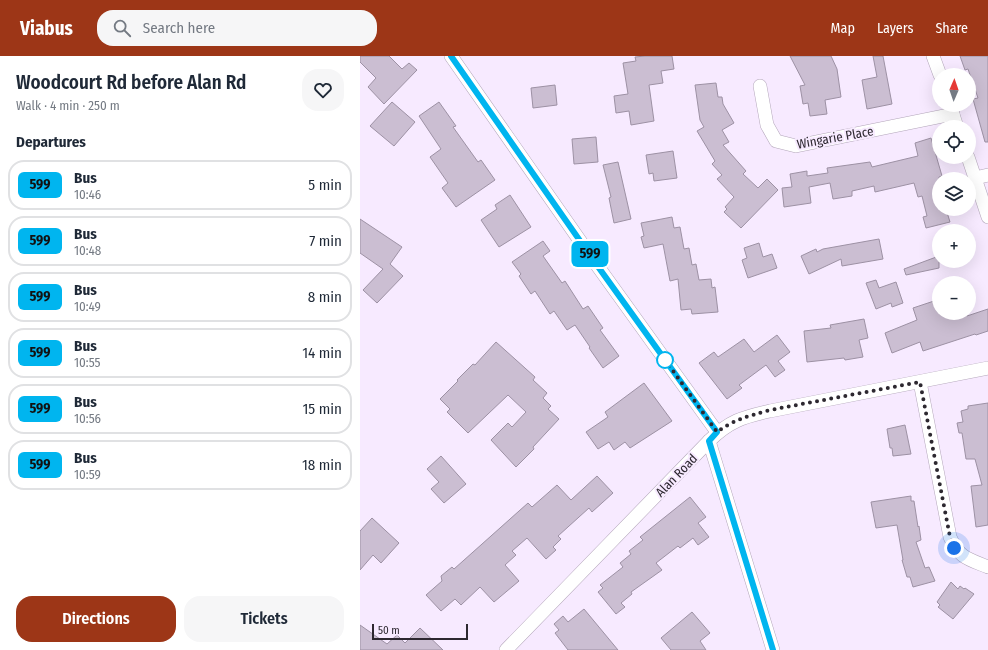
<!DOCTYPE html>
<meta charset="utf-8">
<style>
body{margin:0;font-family:"Fira Sans Condensed",sans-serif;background:#f6f6f7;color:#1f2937;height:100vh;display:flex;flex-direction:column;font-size:15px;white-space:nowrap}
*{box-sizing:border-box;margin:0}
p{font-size:13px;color:#747a83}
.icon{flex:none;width:22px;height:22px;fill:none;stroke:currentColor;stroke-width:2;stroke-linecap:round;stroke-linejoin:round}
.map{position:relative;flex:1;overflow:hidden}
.panel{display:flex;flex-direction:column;background:#fff;width:360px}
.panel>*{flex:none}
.badge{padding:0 8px;border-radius:6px;font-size:14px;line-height:26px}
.needle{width:26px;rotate:2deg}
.controls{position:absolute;left:572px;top:12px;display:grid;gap:8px}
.controls a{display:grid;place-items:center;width:44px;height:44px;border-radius:50%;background:#fff;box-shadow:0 4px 16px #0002;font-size:20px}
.scale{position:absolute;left:12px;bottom:10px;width:96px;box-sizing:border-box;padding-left:4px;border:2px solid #2d2830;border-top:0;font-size:11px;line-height:14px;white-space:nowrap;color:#2d2830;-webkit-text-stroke:3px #f7eaff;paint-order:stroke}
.you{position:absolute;width:20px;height:20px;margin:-10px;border:3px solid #fff;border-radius:50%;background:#1a73e8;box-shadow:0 0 0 6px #1a73e833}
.map>.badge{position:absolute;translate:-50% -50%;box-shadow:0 0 0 2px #fff}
h2{padding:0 16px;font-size:15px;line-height:36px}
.round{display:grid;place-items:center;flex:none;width:42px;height:42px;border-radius:16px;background:#f6f6f7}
.head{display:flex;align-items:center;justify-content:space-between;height:68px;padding:0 16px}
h1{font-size:19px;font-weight:600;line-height:30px}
.action{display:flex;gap:8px;margin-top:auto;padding:8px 16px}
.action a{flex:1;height:46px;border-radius:16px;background:#9d3617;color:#fff;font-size:16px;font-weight:600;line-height:46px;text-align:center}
.action a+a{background:#f6f6f7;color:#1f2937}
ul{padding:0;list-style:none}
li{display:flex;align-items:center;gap:12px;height:50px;margin:0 8px 6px;padding:0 8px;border:2px solid #e0e1e3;border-radius:16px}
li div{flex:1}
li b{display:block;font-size:15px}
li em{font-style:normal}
li .badge{min-width:44px;font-weight:700;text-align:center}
header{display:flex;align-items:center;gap:24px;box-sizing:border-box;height:56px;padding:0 20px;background:#9d3617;color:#fff}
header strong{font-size:19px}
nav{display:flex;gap:22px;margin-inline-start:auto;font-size:14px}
.search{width:280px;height:36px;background:#f6f6f7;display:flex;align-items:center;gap:10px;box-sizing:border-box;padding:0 14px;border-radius:16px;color:#747a83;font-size:15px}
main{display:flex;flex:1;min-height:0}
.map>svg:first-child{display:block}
.building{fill:#cbbed2;stroke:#9d91a4}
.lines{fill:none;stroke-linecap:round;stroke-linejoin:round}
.minor-casing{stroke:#b3a6ba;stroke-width:14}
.minor{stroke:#fff;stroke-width:13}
.line-casing{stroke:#fff;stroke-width:9}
.line{stroke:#00b5ef;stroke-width:6}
.walk{stroke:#2d2830;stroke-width:4;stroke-dasharray:0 7.2}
.stop-dot{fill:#fff;stroke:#00b5ef;stroke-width:2}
.labels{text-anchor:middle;stroke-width:4;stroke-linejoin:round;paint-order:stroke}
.street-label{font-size:13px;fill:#2d2830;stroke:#f7eaff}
</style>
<header>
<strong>Viabus</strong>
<div class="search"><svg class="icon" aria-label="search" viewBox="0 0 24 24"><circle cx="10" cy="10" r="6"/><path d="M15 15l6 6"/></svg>Search here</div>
<nav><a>Map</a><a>Layers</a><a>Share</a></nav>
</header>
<main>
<section class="panel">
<div class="head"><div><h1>Woodcourt Rd before Alan Rd</h1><p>Walk · 4 min · 250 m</p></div><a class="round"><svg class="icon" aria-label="heart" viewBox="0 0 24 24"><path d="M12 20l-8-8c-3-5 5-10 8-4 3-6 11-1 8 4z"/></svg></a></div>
<h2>Departures</h2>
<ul>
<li><span class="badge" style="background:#00b5ef;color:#111">599</span><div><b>Bus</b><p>10:46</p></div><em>5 min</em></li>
<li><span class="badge" style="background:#00b5ef;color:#111">599</span><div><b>Bus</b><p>10:48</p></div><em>7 min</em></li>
<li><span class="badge" style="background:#00b5ef;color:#111">599</span><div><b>Bus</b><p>10:49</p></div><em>8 min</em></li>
<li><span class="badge" style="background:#00b5ef;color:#111">599</span><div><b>Bus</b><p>10:55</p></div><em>14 min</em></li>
<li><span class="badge" style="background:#00b5ef;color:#111">599</span><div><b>Bus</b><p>10:56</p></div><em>15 min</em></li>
<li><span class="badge" style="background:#00b5ef;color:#111">599</span><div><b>Bus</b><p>10:59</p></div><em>18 min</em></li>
</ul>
<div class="action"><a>Directions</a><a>Tickets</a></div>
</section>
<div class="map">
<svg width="628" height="594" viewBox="0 0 628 594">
<rect width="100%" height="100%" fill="#f7eaff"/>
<g class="building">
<path d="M0,0H29L42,13L49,7L57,14L24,48L8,31L16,22L0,6Z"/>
<path d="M285,0H312L314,13L301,15L303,27L289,29L294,65L271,69L269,55L256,57L254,40L268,38L263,7L276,5L275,1Z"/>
<path d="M430,0H471L477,13L481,41L465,44L467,58L450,60L448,47L443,48L440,30L445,29Z"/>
<path d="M513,0H523L532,48L507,53L502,24L517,21Z"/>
<path d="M600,0H628V86H625L613,43L618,42L608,13L605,14Z"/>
<path d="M356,27L358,41H362L363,48L374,67L362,74L369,86L363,89L386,115L383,118L398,132L407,123L418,134L381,172L364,156L367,153L365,151L374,141L357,123L362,119L352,108L355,105L337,75L344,71L340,64L335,29Z"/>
<path d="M195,29L197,49L173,52L171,32Z"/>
<path d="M32,46L55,66L34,90L10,70Z"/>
<path d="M79,46L96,70L93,71L118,106L121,104L135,124L96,151L82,132L88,127L70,101L81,93L59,60Z"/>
<path d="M236,81L238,106L214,108L212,83Z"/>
<path d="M571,82L582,120L579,121V153H586L590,166L566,172L563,161L567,160L562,140L558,141L554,127L515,136L514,130L492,135V140L473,143L470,127L449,131L451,147L424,151L422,132L432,131L430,118L447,115V120L468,117L467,112L510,106L512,111L558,100L555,87Z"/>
<path d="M313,95L317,122L294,125L293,117L289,118L286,99Z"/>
<path d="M258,106L271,163L254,167L249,142L251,141L243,109Z"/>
<path d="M150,139L171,171L139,191L121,164L137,153L135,149Z"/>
<path d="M312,161L314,172L320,171L324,193L329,192L332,209L336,208L339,224L351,223L352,232L355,231L358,256L332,258L331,253L321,254L318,223L310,225L303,188L284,192L281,181L284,180L281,167Z"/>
<path d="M0,163L42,191L30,208L43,220L17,247L3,234L23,213L0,197Z"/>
<path d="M519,183L523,203L482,210L481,203L449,218L441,200L456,193L457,196L463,193Z"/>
<path d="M183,185L190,195L183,200L202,227L205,225L223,253L228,250L243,272L240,274L259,300L243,312L229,292L230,291L215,269L207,274L194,255L190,258L175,235L171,238L159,220L161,218L152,206Z"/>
<path d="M399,187L403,201L412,198L417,212L388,222L382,204L387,202L384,192Z"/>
<path d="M579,200V212L546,219L544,213Z"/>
<path d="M516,224L519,232L536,226L543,247L532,251L531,247L516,253L506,227Z"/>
<path d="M574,245L577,254H579V257H606L607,260L628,253V275L616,279L615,278L563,295L560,286L532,297L525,277L557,264L553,252Z"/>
<path d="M504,263L508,282L499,284L503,301L485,304L484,302L447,306L444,275L471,272L470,269Z"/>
<path d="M417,279L430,296L418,305L425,314L415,321L406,309L379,329L382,332L367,343L339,307L354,296L358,301L384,283L394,296Z"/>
<path d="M136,286L175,321L173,324L187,337L183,342L191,350L188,353L199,363L173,391L174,393L156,411L131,384L148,367L152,371L166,356L148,339L108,377L87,356L90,353L80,343L98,325L97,324L113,308L115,309Z"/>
<path d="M284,327L312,365L270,392L265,386L254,394L249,386L238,393L226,376L248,361L245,356Z"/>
<path d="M628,347V469L616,471L611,430L622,429L615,403H606L602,377H599L597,367L603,366L601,355L608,353V350Z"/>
<path d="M545,369L551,398L533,400L532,392H530L527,373Z"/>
<path d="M81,400L106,428L84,447L71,433L79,426L67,413Z"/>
<path d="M237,420L253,437L232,456L229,452L198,480L201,483L193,491L196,494L186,503L167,482L152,495L156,499L145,509L159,525L134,546L120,531L101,549L95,543L81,555L66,539L82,525L81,520L92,511L94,513L168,447L172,451L197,429L211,444Z"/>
<path d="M551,440V445H554L558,471L559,470L561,484L556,486L565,512L569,511L575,525L553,531L550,521H547L542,504H543L537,469L516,472L511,446Z"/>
<path d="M330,441L346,461L338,467L349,481L338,489L333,482L320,492L318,490L296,507L302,514L271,536L272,538L261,547L265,551L256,558L238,536L243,532L240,529L263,511L260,507L271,498L269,495L283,484L280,481Z"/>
<path d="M12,462L39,487L21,507L13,499L0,514V475Z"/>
<path d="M591,526L598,533L600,530L604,533L605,532L614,538L593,563L578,551L580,549L577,546Z"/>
<path d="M224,553L258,594H208L195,577L199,574L194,568L203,560L208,566Z"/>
<path d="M332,556L350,577L340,585L346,594H311L301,582Z"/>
<path d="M0,569L27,588L37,579L45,587L60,572L83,594H0Z"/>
</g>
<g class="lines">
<g class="minor-casing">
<g id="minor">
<path d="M91,0L239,212L357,376"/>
<path d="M573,0L580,19"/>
<path d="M400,30L407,69L416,85L436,90L593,58"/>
<path d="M590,49L597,71"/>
<path d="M608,101L628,161"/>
<path d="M615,122L628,119"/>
<path d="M560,326L590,481C599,502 608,503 628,511"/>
<path d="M349,385L413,594"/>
<path d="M146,594L349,385C369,365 383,361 410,355L628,312"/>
</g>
</g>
<use href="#minor" class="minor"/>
</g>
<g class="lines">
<g class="line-casing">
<path id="line" d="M91,0L239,212L357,376L349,385L413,594"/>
</g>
<use href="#line" class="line"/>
<path class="walk" d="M305,304L303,301L357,376C375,363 389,360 410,354L560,326L590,481L594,492"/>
</g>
<circle class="stop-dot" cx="305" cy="304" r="8"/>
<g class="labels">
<g class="street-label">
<text transform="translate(475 81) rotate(-10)" y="5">Wingarie Place</text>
<text transform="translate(316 419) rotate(-46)" y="5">Alan Road</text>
</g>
</g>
</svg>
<div class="controls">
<a><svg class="needle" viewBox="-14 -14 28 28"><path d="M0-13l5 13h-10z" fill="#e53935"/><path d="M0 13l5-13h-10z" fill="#747a83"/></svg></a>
<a><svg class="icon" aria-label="locate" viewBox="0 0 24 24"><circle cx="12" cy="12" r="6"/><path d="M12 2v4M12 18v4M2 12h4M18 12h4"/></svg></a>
<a><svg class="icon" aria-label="layers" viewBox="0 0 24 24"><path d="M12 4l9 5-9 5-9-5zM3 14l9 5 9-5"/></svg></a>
<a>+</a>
<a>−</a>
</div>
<div class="scale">50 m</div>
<div class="you" style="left:594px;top:492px"></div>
<b class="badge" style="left:230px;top:198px;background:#00b5ef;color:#111">599</b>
</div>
</main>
